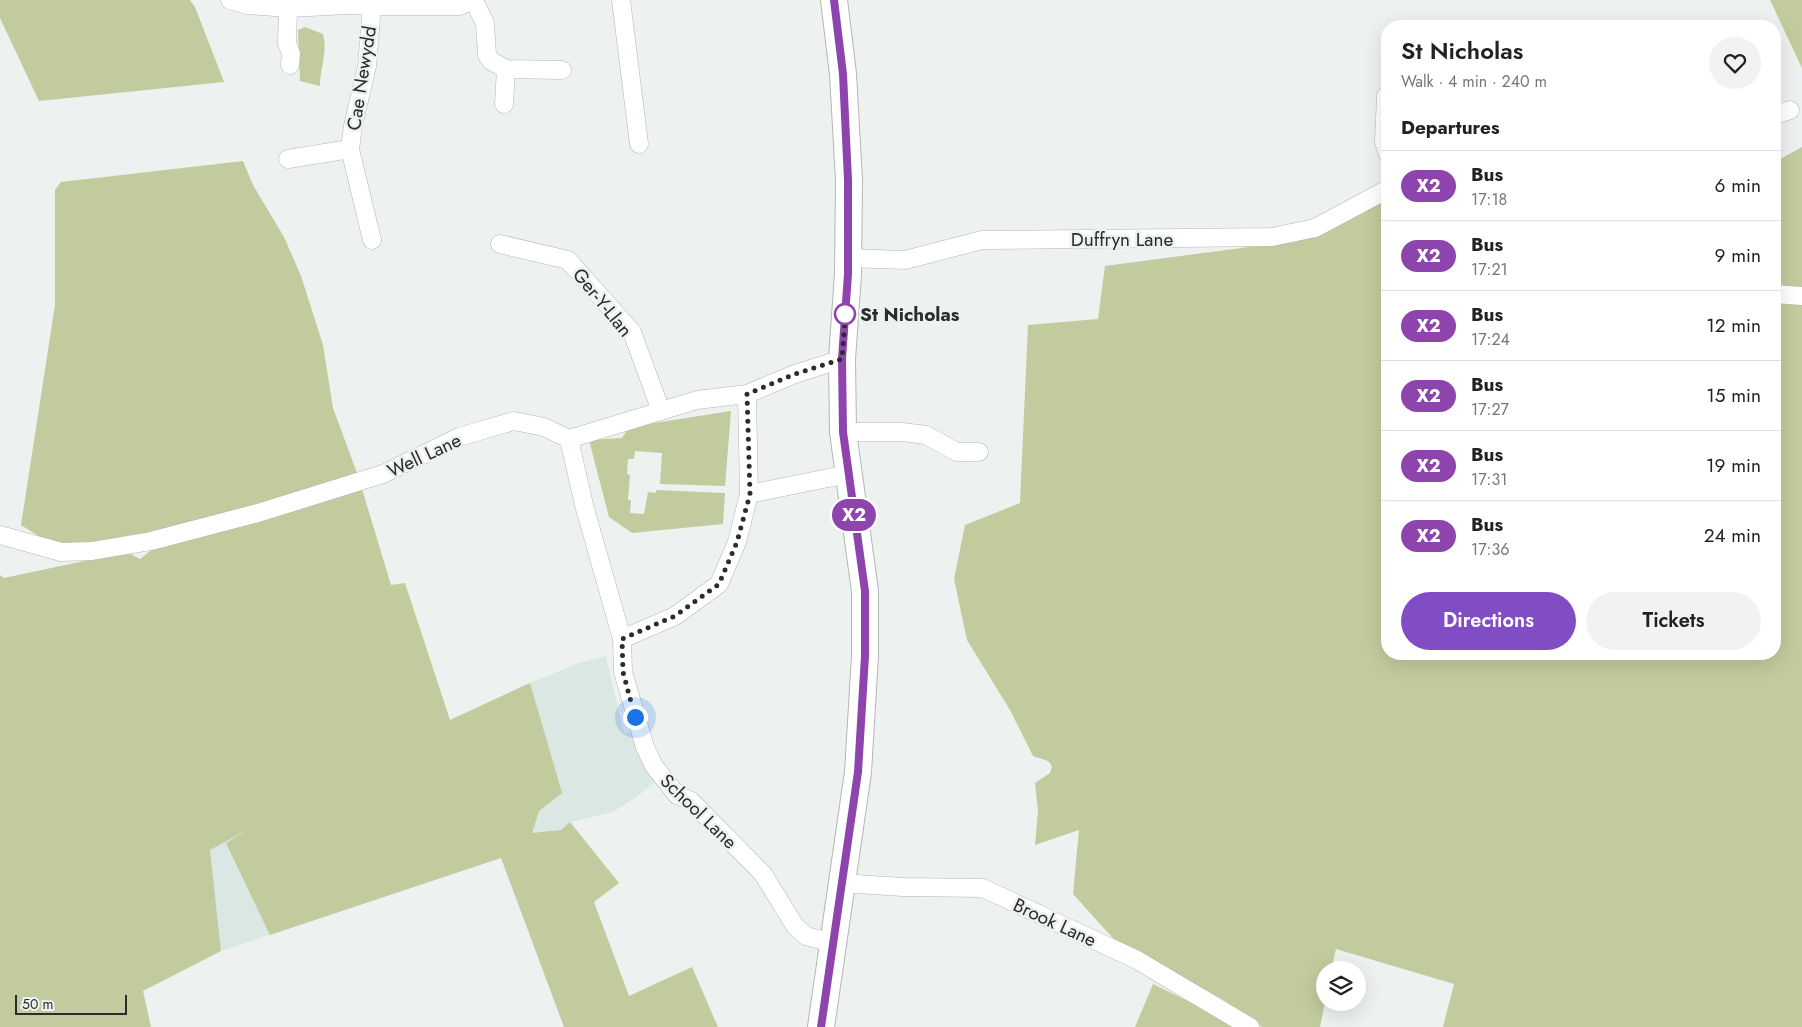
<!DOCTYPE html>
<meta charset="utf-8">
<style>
body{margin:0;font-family:Jost,sans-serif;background:#f2f2f2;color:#222;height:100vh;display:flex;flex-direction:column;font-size:19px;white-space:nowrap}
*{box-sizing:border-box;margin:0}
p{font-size:16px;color:#767676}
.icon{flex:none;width:28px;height:28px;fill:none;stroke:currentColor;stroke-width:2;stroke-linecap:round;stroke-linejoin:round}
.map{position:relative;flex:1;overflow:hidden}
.side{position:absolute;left:1381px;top:20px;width:400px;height:640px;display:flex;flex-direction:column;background:#fff;border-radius:20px;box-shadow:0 5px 20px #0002}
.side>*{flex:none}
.badge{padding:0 10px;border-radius:16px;font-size:18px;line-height:32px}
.controls{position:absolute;left:1316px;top:961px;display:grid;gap:10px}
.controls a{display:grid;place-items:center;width:50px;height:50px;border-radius:50%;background:#fff;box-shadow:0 5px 20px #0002;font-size:25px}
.scale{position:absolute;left:15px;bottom:12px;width:112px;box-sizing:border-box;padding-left:5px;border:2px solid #2b2d2c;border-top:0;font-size:14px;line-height:18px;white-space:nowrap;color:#2b2d2c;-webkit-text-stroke:4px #edf1ef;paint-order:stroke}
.you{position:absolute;width:25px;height:25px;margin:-12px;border:4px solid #fff;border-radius:50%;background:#1a73e8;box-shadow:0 0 0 8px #1a73e833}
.map>.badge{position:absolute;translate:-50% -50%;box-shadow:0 0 0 2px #fff}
h2{padding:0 20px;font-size:19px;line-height:45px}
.round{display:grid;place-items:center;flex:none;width:52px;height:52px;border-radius:26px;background:#f2f2f2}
.summary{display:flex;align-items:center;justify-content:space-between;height:85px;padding:0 20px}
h1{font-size:24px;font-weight:600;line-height:38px}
.primary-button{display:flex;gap:10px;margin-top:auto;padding:10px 20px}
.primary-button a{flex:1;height:58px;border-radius:30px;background:#814dc5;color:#fff;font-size:20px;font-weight:600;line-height:58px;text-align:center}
.primary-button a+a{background:#f2f2f2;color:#222}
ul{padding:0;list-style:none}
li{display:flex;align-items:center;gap:15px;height:70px;padding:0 20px;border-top:1px solid #e0e0e0}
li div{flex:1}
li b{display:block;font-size:19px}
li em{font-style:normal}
li .badge{min-width:55px;font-weight:700;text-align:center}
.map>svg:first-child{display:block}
.built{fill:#dbe7e2}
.green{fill:#c1cb9d}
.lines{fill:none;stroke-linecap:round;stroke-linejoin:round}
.street-casing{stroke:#b3b7b5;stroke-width:19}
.primary-casing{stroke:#b3b7b5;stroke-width:28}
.street{stroke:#fff;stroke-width:18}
.primary{stroke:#fff;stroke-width:26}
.line-casing{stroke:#fff;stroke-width:11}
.line{stroke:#8e44ad;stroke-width:8}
.walk{stroke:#2b2d2c;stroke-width:5;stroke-dasharray:0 9}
.stop-dot{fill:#fff;stroke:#8e44ad;stroke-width:2.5}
.labels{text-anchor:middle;stroke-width:5;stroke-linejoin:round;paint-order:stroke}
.street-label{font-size:19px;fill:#2b2d2c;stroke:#edf1ef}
.stop-label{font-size:19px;font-weight:bold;fill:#2b2d2c;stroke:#edf1ef;text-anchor:start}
</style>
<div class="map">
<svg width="1802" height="1027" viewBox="0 0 1802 1027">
<rect width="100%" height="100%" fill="#edf1ef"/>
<path class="built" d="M606,656L624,734L633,732L655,782L638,796L613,812L570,822L561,830L548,832L501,858L221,951L210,850L450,720L530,683L579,663Z"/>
<g class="green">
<path d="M0,0H190L195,7L224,82L39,101L0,18Z"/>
<path d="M1770,0H1802V68Z"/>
<path d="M305,27L323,34C328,52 320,68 320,86L300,81L298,30Z"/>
<path d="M1802,147V287L1775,285V162Z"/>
<path d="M243,161L253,185L284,237L301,276L323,345L333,408L357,473L251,508L114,545L76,548L40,537L21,525L55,305V190L61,182Z"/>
<path d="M1387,197L1388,654H1775V301L1802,302V1027H1443L1454,984L1336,949L1331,970H1325V1002L1320,1027H1262L1222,999L1121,947L1073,894L1079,830L1035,845L1038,811L1035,783L1050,773L1052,766L1048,761L1033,756L1010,710L967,640L954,579L965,525L1020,503L1028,325L1098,319L1105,266L1279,243Z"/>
<path d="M731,411L725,486L660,484L662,453L635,451L634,459H628L627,474L630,475L628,500H631L630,513L644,514L648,492L656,493V490L725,493L723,524L632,533L609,517L589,440L622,438L629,427Z"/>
<path d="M362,489L391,585L405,583L450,720L530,683L562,793L539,811L532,833L561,830L570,822L619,883L594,902L629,996L692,967L718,1027H564L501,858L270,935L226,843L247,830L210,850L221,951L143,991L151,1027H0V575L4,578L127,552L140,559L154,548L301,509Z"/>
<path d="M1153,984L1241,1027H1135Z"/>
</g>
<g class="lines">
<g class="street-casing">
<g id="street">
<path d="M230,0L247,5L288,8L348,5L372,6"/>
<path d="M621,0L639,144"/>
<path d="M474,1L485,23L487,55L491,61L506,69L562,70"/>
<path d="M288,8L287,43L291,54L290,65"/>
<path d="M1386,96L1384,142L1388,154"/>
<path d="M504,104L506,69"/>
<path d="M1775,115L1790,110"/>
<path d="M288,159L350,149"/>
<path d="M372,240L350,149L353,126L367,66L372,6H459L475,0"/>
<path d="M500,244L568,260L632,332L661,411"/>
<path d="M848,258L905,260L982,240L1272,237L1315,228L1388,189"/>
<path d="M1775,294L1802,296"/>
<path d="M843,432H902L926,435L957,452H979"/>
<path d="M569,439L584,505L622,639L623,672L645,747L654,766L677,795L691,801L763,874L795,926L806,936L833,943"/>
<path d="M749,494L848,474"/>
<path d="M0,535L61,552L92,551L151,541L258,513L383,474L459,437L514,421L544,427L569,439L697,400L747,394L795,374L842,359"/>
<path d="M622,639L675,616L719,584L737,542L749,494L747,394"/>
<path d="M841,883L903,887L983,888L1137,960L1250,1027"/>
</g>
</g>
<g class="primary-casing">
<path id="primary" d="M821,1027L858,772L865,656V591L843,432L842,359L848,274L849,180L843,74L834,0"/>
</g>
<use href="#street" class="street"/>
<use href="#primary" class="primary"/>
</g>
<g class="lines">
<g class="line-casing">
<path id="line" d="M821,1027L858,772L865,656V591L843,432L842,359L848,274V180L843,74L834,0"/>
</g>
<use href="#line" class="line"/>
<path class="walk" d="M635,717L623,672L622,639L675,616L719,584L737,542L750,494L747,394L795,374L842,359L846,308L845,314"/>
</g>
<circle class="stop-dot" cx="845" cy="314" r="10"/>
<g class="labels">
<g class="street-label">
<text transform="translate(361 78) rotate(-81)" y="7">Cae Newydd</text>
<text x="1122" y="246">Duffryn Lane</text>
<text transform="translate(603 302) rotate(51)" y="7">Ger-Y-Llan</text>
<text transform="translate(424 455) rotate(-25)" y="7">Well Lane</text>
<text transform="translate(699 811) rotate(44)" y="7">School Lane</text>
<text transform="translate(1055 922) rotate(25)" y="7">Brook Lane</text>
</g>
<g class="stop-label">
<text x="860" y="321">St Nicholas</text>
</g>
</g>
</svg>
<div class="controls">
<a><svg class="icon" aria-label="layers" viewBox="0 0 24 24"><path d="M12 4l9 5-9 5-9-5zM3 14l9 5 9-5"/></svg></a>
</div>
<div class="scale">50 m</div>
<div class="you" style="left:635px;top:717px"></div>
<b class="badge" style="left:854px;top:515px;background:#8e44ad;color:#fff">X2</b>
<section class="side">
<div class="summary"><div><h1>St Nicholas</h1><p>Walk · 4 min · 240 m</p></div><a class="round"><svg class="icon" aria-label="heart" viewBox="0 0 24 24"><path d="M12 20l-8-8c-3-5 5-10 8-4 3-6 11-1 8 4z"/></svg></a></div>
<h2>Departures</h2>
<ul>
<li><span class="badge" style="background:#8e44ad;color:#fff">X2</span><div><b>Bus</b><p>17:18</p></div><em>6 min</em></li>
<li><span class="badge" style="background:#8e44ad;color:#fff">X2</span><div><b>Bus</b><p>17:21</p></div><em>9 min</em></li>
<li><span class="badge" style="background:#8e44ad;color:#fff">X2</span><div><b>Bus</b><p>17:24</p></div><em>12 min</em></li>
<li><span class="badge" style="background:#8e44ad;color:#fff">X2</span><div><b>Bus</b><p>17:27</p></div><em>15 min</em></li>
<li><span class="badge" style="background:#8e44ad;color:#fff">X2</span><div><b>Bus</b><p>17:31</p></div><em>19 min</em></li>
<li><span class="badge" style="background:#8e44ad;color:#fff">X2</span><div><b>Bus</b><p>17:36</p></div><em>24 min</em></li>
</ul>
<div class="primary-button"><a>Directions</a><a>Tickets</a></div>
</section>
</div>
